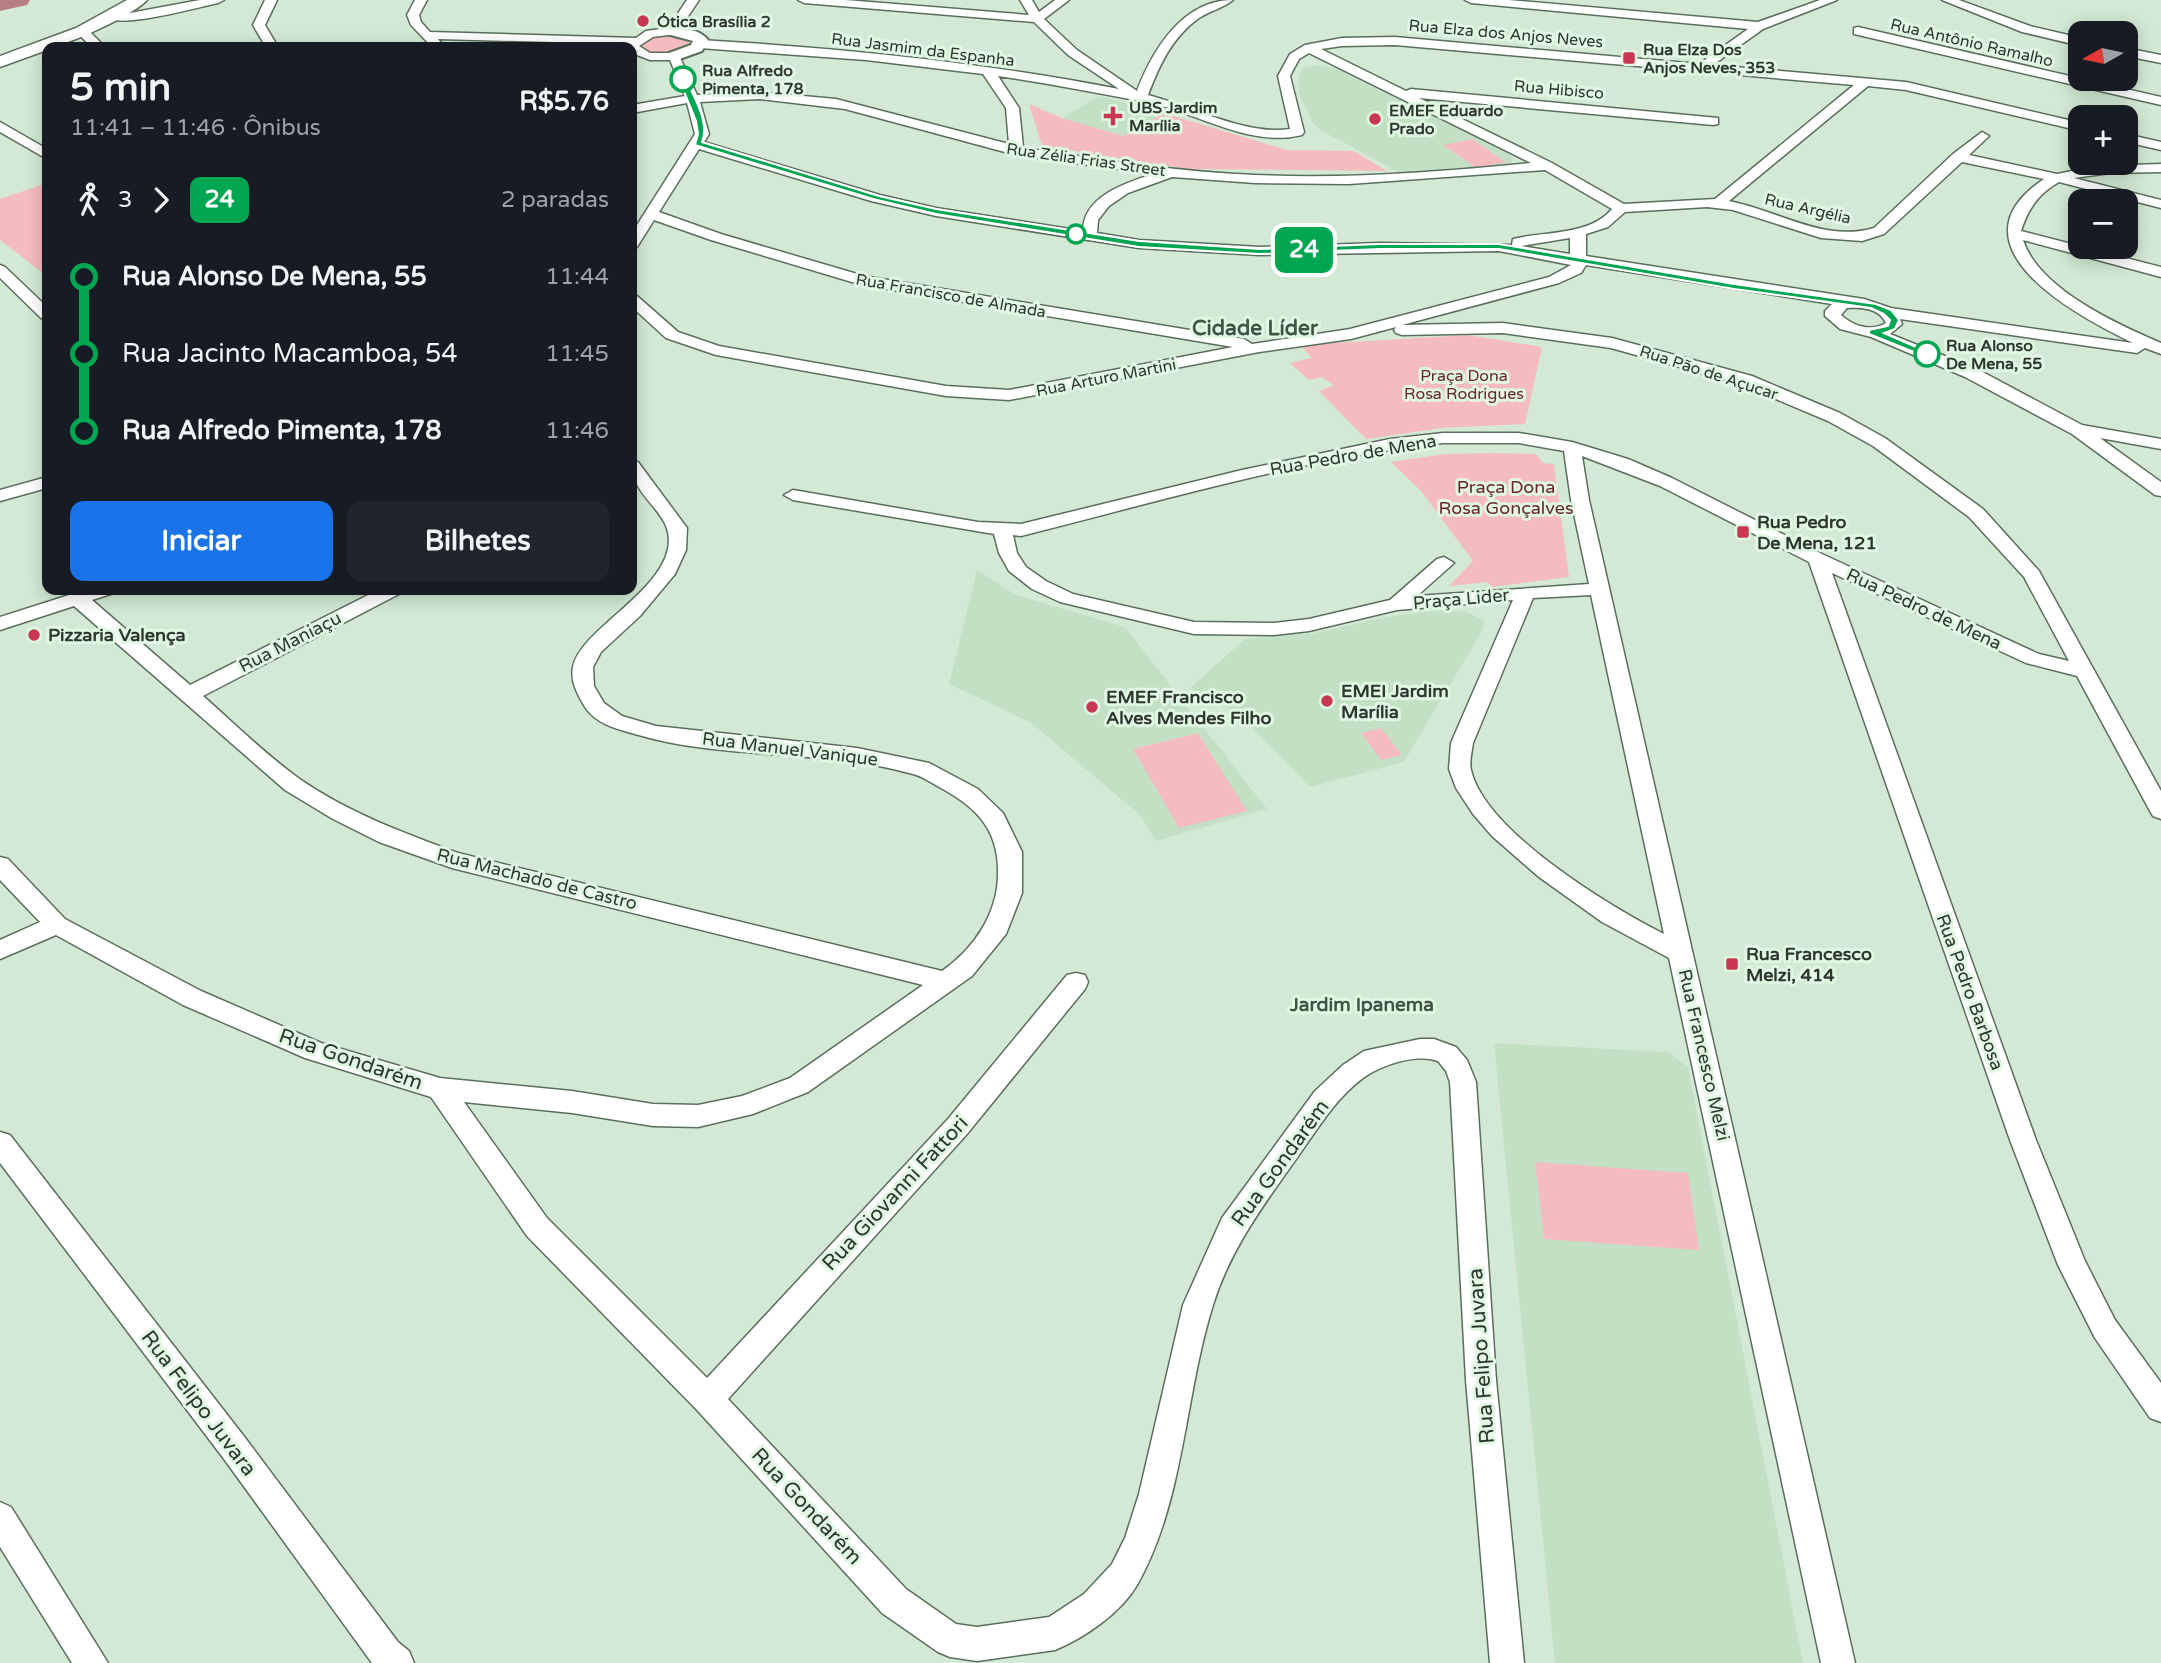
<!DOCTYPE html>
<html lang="pt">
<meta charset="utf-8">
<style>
body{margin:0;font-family:"Varela Round",sans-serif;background:#20242c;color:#f1f3f6;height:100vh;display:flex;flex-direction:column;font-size:26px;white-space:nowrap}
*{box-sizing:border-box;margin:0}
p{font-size:23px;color:#9ea1a6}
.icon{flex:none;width:38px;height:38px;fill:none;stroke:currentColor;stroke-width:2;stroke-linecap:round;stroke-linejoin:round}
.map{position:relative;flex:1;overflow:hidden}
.drawer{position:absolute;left:42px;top:42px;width:595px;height:553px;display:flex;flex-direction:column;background:#171b24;border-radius:14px;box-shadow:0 4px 18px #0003}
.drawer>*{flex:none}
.badge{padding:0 14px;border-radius:10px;font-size:24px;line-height:46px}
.needle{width:46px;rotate:261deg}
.controls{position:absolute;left:2068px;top:21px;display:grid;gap:14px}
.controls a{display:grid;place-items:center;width:70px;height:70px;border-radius:14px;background:#171b24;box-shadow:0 4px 18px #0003;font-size:35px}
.map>.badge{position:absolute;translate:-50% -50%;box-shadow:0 0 0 4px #fff}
.legs{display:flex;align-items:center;gap:10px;height:77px;padding:0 28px;font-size:23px}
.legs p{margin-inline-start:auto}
.head{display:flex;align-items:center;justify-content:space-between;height:119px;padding:0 28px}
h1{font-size:38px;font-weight:800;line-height:52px}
.primary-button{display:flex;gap:14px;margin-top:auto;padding:14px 28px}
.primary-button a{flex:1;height:80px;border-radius:14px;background:#1a73e8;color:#fff;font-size:28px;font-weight:800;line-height:80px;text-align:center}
.primary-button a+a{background:#20242c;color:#f1f3f6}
ul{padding:0 28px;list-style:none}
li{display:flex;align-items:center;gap:24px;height:77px;font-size:26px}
li i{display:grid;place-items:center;width:10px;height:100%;margin:0 9px;background:currentColor}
li i::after{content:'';width:18px;height:18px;margin:-9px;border:5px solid;border-radius:50%;background:#171b24}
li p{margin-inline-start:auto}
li:first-child i{background:linear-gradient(#0000 50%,currentColor 0)}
li:last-child i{background:linear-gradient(currentColor 50%,#0000 0)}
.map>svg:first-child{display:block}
.built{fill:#c3e0c5}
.green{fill:#f5bcbf}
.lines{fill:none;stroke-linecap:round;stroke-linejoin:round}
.river{fill:#b67f82;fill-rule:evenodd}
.minor-casing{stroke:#5a6e5c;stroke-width:3}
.tertiary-casing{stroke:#5a6e5c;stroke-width:4}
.secondary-casing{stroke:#5a6e5c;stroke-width:3}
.minor{fill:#fff;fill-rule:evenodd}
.tertiary{fill:#fff;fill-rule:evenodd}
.secondary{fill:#fff;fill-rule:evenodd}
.line-1{fill:#00a651;stroke:#fff;stroke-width:2}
.poi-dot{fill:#c93852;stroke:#e0f7e2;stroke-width:2.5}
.stop-1-dot{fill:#fff;stroke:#00a651;stroke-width:3.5}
.labels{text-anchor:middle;stroke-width:6;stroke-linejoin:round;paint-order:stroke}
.far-poi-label{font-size:16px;font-weight:bold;fill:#2e372f;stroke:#e0f7e2;text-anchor:start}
.far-street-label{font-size:16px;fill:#2e372f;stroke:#e0f7e2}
.far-stop-label{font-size:16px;font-weight:bold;fill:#2e372f;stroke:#e0f7e2;text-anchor:start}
.far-park-label{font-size:16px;fill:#69242e;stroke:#e0f7e2}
.street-label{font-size:18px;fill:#2e372f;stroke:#e0f7e2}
.park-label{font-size:18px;fill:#69242e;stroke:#e0f7e2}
.poi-label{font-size:18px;font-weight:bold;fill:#2e372f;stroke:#e0f7e2;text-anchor:start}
.neighbourhood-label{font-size:19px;font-weight:bold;fill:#415443;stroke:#e0f7e2}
.far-district-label{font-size:21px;font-weight:bold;fill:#415443;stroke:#e0f7e2}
.near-street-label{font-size:21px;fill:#2e372f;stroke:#e0f7e2}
</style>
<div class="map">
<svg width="2161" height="1663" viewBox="0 0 2161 1663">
<rect width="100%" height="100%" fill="#d3e9d5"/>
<g class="built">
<path d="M1319,65L1339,69L1507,153L1513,158L1512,162L1501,166L1400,173L1324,132L1313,123L1299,94V76L1303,68Z"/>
<path d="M1100,96L1164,113L1123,136L1062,118Z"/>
<path d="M977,570L1016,595L1125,627L1267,809L1156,841L1139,814L1030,722L949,684Z"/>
<path d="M1440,610L1467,612L1484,621L1483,629L1404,762L1310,787L1239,715L1190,688L1245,639L1314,633L1387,617Z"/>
<path d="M1494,1043L1668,1052L1688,1067L1803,1663H1555Z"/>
</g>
<g class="green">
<path d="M671,33L695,41L692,47C673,52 656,58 638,48L640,41Z"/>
<path d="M1029,104L1062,118L1123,136L1164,113L1287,150L1354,151L1387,171L1188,169L1042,146Z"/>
<path d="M1472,139L1506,162L1476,168L1443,145Z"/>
<path d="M47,183V276L0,240V199Z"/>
<path d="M1468,335L1542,347L1525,424L1442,428L1366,439L1319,391L1334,385L1322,377L1309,380L1290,363L1311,358L1301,345Z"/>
<path d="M1495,453L1536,454L1543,463L1554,464L1569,577L1492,587L1488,582L1449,586L1473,561L1421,491L1391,462L1444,454Z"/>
<path d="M1381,728L1402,755L1381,760L1361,733Z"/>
<path d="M1198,733L1247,811L1179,828L1133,749Z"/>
<path d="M1535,1162L1688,1173L1699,1250L1544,1239Z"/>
</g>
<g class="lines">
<path class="river" d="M0,0H30L27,5L0,11Z"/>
<g class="minor-casing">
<g id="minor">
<path d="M200,0H224L218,3C195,8 121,29 104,17L110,13H130Z"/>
<path d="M265,0H277L265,25L278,47H266L253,25Z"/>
<path d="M415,0H427L419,15L421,22L430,32L636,38L646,31L668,28L687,0H699L676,34L653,37L639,46L650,53H678L697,95L759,92L836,99L1009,144L1006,108L983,74L866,60L700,48L694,44L700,40C841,48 980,62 1119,89L1068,55L1034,22L804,3L798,0H846L1029,15L1020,0H1032L1039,12L1055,0H1069L1044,19L1077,50L1137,91C1153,49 1183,0 1233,0C1223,8 1210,11 1199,18C1172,37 1159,66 1148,95C1191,106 1247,136 1290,129L1278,76L1290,54L1305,45L1342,38L1395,37L1699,64L1748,29L1471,3L1465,0H1509L1758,22L1820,0H1837L1763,29L1713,65L1906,82L2081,123V131L1906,90L1868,86L1729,201C1777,210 1825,243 1874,228L1953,154L1982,132L1989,136L1969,155L2057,174L2097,166L2161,164V172L2110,173L2074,178L2161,200V208L2059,182C2038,194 2028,209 2021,231L2161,267V277L2023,240C2039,289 2117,324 2161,343V354L2145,348L2137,353L1900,319L1902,324L1890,334L1977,369L2082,425L2161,439V449L2100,438L2161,482V496L2155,495L2072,434L1965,377L1871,337L1840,329L1825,316V311L1832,304L1586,265L1581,273L1559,283L1402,325L1503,323L1612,338L1752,376L1840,413L1885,438L1983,509L2039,571L2161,791V819L2153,816L2150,811L2077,676L2026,663L1832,573L2036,1140L2085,1261L2115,1320L2161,1383V1422L2150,1418L2095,1338L2058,1265L2010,1140L1809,562L1660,486L1582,456L1589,500L1855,1663H1821L1669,958L1602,922L1539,877L1492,836L1473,814L1456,788L1449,769L1451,743L1513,600L1397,610L1309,631L1274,635L1194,634L1060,602L1032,589L1009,571L999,553L994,534L793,500L784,495L793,490L978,522L1021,524L1242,470L1390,439L1443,433H1519L1572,442L1628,459L1672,478L1824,555L2039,654L2069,661L2024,577L1969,517L1873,446L1828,421L1740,384L1611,348L1503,333L1402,335L1396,333L1394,330L1396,327L1351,339L1259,352L1009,400L946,396L716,355L666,338L632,307V294L637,296L678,332L719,346L946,386L1009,390L1233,347L862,285L711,240L654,220L637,247L632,248V233L695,134L687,103L632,113V105L685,96L670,60H650L632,53V47H627L626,44L438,39L443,45L432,47L411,25L407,15ZM1395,45L1854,85L1715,199L1624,204L1552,163L1419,98L1713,125L1718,124V118L1411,89L1406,91L1321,49L1342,46ZM1309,53L1531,163C1439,172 1347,179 1255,175C1182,172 1110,161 1038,150L1023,147L1019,108L998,76C1047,83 1097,93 1146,102C1197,112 1248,148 1302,135L1304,132L1290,76L1299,59ZM759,99L845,109L1016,155L1153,174C1126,183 1083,196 1083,231L936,208L880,195L704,142L709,134L700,102ZM699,149L871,201L936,216L1139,248L1260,255L1499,251L1571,265L1549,277L1350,329L1252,344L1244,339L864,276L721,234L659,212ZM1962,162L2044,179C1945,245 2075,315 2133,343L1891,308L1864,299L1586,256V234L1608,227L1625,212L1707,207L1733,210L1821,238L1862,241L1884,234ZM1545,170L1612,209C1590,236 1544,231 1513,239L1512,245L1380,243L1260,247L1139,240L1097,233L1098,220L1109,206L1128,193L1172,177L1255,183L1349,184ZM1570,238V254L1521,246ZM1847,308C1862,307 1879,308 1886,323C1871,332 1853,326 1841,315ZM1443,443H1519L1564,451L1571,500L1589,584L1417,596L1454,563L1444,557L1437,559L1390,600L1309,619L1274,623L1194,622L1073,594L1046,581L1026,567L1017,553L1013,535L1021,536C1160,501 1300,459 1443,443ZM1591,595L1664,934C1610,907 1485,831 1471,770C1469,761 1472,751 1473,743L1533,598Z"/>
<path d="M1942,0H1959L2030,26L2081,38V46L2022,32Z"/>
<path d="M1858,27L2161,97V105L1854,34V28Z"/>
<path d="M78,28H86L105,47H92L78,34Z"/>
<path d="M2126,48L2161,55V63L2126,56Z"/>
<path d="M0,122L47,149V159L0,132Z"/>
<path d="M2126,134L2161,142V150L2126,142Z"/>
<path d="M0,265L5,267L47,307V320L41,318L0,278Z"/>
<path d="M632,461L638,462L687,528L686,550L675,574L640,616L601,652L593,667L594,686L604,703L622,716L656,726L857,748L929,763L978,789L1003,813L1022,852V893L1006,934L972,976L808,1092L753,1114L698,1127L653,1126L572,1113L464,1102L547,1218L707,1378L948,1119L1067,975L1076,973L1085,975L1088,982L1085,989L967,1134L728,1399L906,1589L956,1624L977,1627L1049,1617L1084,1594L1112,1564L1125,1538L1139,1494L1183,1305L1222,1218L1315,1091L1343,1065L1364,1051L1420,1039H1434L1456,1047L1467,1060L1476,1082L1496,1380L1524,1663H1490L1466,1380L1450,1082L1446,1071L1438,1061C1416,1053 1381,1065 1363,1078C1336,1098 1318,1128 1299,1155C1265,1203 1230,1249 1213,1305C1184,1397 1185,1500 1137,1585C1121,1613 1084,1638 1055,1650L977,1661L950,1657L938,1652L882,1613L697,1410L527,1236L431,1097L305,1058L183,1005L56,935L0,959V940L40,922L0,880V857L8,859L65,919L201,991L321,1043L440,1078L572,1091L653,1104L698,1105L742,1096L790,1078L923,985L452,868L379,842L333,819L285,790L74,606L0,630V617L85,590H114L111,594L92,600L190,685L378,590H402L399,594L203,696C235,724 267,756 301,780C349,813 404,833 458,853L942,971C974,949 998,913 998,874C999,831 978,808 941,788C932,783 922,776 913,774C822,748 725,761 635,734C617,729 596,724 585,707C578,695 570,682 573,667C580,631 658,595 668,549C676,511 630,500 632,461Z"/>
<path d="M47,477V488L0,501V490Z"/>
<path d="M0,1132L10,1135L246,1439L398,1642L409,1651L414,1663H372L224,1459L0,1163Z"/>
<path d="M0,1502L11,1507L108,1663H72L0,1547Z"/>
</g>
</g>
<g class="tertiary-casing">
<path id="tertiary" d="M672,27C686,29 699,29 708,40L702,51L674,61L669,59L666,56L669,53L691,45L693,41L667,34L665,31Z"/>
</g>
<g class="secondary-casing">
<path id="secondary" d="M127,0H147C135,14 66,47 47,47V50L0,67V56L76,28Z"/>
</g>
<use href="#minor" class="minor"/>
<use href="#tertiary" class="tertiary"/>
<use href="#secondary" class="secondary"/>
</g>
<path class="line-1" d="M683,76L686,79C694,98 710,122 702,142L879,196L936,209L1139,241L1260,249L1380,244H1499L1734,284L1876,304L1891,310L1899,320L1895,329L1884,333L1932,354L1924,356L1869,334V330L1888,326L1890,320L1884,314L1871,308L1734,289L1499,249H1380L1260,254L1139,247L936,214L873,199L695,145L698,134L696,121L679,79Z"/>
<g class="poi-dot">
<circle cx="643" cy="21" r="7"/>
<rect x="1622" y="51" width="14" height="14" rx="3.5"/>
<path d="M1109.5 105.5h7v7h7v7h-7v7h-7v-7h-7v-7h7z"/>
<circle cx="1375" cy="119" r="7"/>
<rect x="1736" y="525" width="14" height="14" rx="3.5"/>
<circle cx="34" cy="635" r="7"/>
<circle cx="1327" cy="701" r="7"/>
<circle cx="1092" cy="707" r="7"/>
<rect x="1725" y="957" width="14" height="14" rx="3.5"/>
</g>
<g class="stop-1-dot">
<circle cx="683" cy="79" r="12"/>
<circle cx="1076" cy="234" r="9"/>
<circle cx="1927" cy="354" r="12"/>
</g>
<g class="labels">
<g class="far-poi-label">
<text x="657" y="27">Ótica Brasília 2</text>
<text x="1643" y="55">Rua Elza Dos<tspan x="1643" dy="18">Anjos Neves, 353</tspan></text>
<text x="1129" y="113">UBS Jardim<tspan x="1129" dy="18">Marília</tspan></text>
<text x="1389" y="116">EMEF Eduardo<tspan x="1389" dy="18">Prado</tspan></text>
</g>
<g class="far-street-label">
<text transform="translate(1506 33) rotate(5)" y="6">Rua Elza dos Anjos Neves</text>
<text transform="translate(1972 42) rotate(13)" y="6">Rua Antônio Ramalho</text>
<text transform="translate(923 49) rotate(7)" y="6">Rua Jasmim da Espanha</text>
<text transform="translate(1559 89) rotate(5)" y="6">Rua Hibisco</text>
<text transform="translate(1086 159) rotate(8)" y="6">Rua Zélia Frias Street</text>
<text transform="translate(1808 208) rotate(13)" y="6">Rua Argélia</text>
<text transform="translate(951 295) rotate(10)" y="6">Rua Francisco de Almada</text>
<text transform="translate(1709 372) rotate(18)" y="6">Rua Pão de Açucar</text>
<text transform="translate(1106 377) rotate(-11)" y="6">Rua Arturo Martini</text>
</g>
<g class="far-stop-label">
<text x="702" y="76">Rua Alfredo<tspan x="702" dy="18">Pimenta, 178</tspan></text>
<text x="1946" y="351">Rua Alonso<tspan x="1946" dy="18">De Mena, 55</tspan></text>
</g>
<g class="far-park-label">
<text x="1464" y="381">Praça Dona<tspan x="1464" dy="18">Rosa Rodrigues</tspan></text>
</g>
<g class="street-label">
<text transform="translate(1353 455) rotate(-10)" y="6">Rua Pedro de Mena</text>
<text transform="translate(1461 599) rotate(-5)" y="6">Praça Lider</text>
<text transform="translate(1924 609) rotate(25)" y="6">Rua Pedro de Mena</text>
<text transform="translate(290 642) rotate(-27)" y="6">Rua Maniaçu</text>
<text transform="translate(790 749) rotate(7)" y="6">Rua Manuel Vanique</text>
<text transform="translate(537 879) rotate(14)" y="6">Rua Machado de Castro</text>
<text transform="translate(1970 992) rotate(70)" y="6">Rua Pedro Barbosa</text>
<text transform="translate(1704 1055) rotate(77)" y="6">Rua Francesco Melzi</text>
</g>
<g class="park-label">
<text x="1506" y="493">Praça Dona<tspan x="1506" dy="21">Rosa Gonçalves</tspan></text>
</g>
<g class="poi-label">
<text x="1757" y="528">Rua Pedro<tspan x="1757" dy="21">De Mena, 121</tspan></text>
<text x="48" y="641">Pizzaria Valença</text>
<text x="1341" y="697">EMEI Jardim<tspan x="1341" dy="21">Marília</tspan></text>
<text x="1106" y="703">EMEF Francisco<tspan x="1106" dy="21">Alves Mendes Filho</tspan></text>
<text x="1746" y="960">Rua Francesco<tspan x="1746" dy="21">Melzi, 414</tspan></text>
</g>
<g class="neighbourhood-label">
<text x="1362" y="1011">Jardim Ipanema</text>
</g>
<g class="far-district-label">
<text x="1255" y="335">Cidade Líder</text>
</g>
<g class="near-street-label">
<text transform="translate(351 1059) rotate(19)" y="7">Rua Gondarém</text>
<text transform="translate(1280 1163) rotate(-54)" y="7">Rua Gondarém</text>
<text transform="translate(895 1193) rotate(-47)" y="7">Rua Giovanni Fattori</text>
<text transform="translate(1481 1356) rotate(-94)" y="7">Rua Felipo Juvara</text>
<text transform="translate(199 1403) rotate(53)" y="7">Rua Felipo Juvara</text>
<text transform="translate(807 1506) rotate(47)" y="7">Rua Gondarém</text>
</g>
</g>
</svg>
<div class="controls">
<a><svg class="needle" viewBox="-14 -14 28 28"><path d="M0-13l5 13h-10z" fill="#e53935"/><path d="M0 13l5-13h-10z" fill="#9ea1a6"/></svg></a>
<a>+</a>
<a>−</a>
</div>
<b class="badge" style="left:1304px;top:250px;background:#00a651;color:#fff">24</b>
<section class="drawer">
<div class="head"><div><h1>5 min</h1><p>11:41 – 11:46 · Ônibus</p></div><b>R$5.76</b></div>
<div class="legs"><svg class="icon" aria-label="walk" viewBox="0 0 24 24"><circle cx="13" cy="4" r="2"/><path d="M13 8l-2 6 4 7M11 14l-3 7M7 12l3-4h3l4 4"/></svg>3<svg class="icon" aria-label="forward" viewBox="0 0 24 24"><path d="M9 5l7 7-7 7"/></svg><b class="badge" style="background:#00a651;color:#fff">24</b><p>2 paradas</p></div>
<ul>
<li><i style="color:#00a651"></i><b>Rua Alonso De Mena, 55</b><p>11:44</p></li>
<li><i style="color:#00a651"></i><span>Rua Jacinto Macamboa, 54</span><p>11:45</p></li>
<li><i style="color:#00a651"></i><b>Rua Alfredo Pimenta, 178</b><p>11:46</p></li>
</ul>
<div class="primary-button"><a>Iniciar</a><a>Bilhetes</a></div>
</section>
</div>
